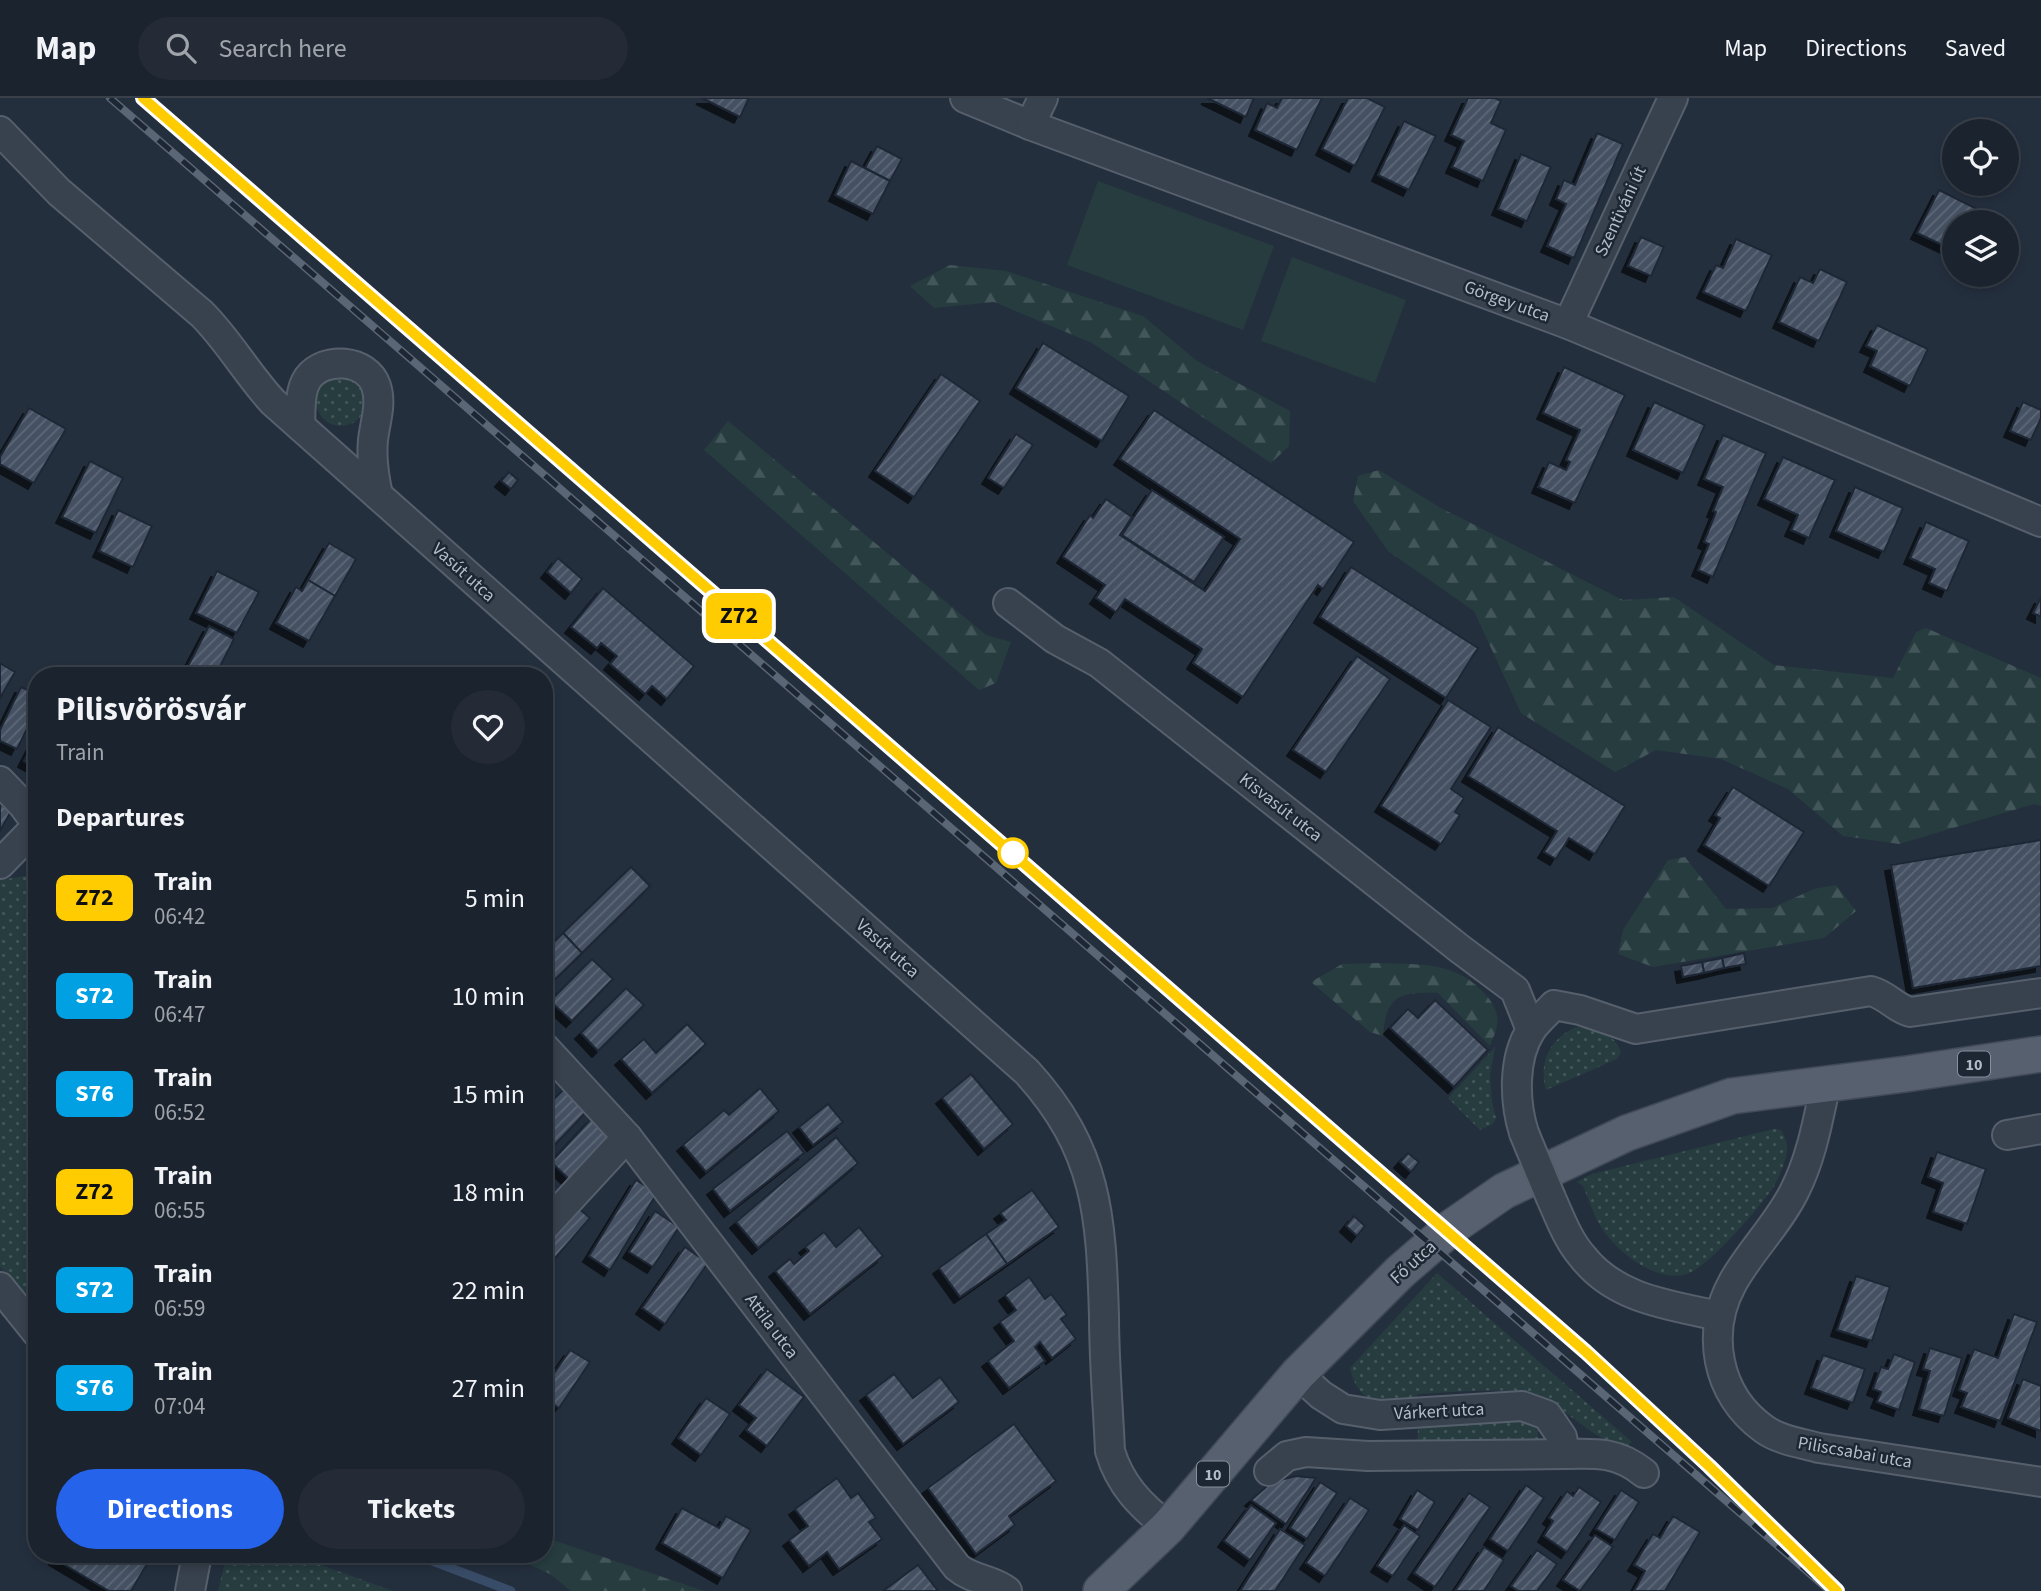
<!DOCTYPE html>
<meta charset="utf-8">
<style>
body{margin:0;font-family:"Source Sans 3",sans-serif;background:#242b36;color:#f1f3f6;height:100vh;display:flex;flex-direction:column;font-size:26px;white-space:nowrap}
*{box-sizing:border-box;margin:0}
p{font-size:23px;color:#a0a4aa}
.icon{flex:none;width:38px;height:38px;fill:none;stroke:currentColor;stroke-width:2;stroke-linecap:round;stroke-linejoin:round}
.map{position:relative;flex:1;overflow:hidden}
.details{position:absolute;left:28px;top:569px;width:525px;height:896px;display:flex;flex-direction:column;background:#1b232e;border-radius:28px;box-shadow:0 4px 10px #0003,0 0 0 2px #39404a}
.details>*{flex:none}
.badge{padding:0 14px;border-radius:10px;font-size:24px;line-height:46px}
.controls{position:absolute;left:1942px;top:21px;display:grid;gap:14px}
.controls a{display:grid;place-items:center;width:77px;height:77px;border-radius:50%;background:#1b232e;box-shadow:0 4px 10px #0003,0 0 0 2px #39404a;font-size:35px}
.map>.badge{position:absolute;translate:-50% -50%;box-shadow:0 0 0 4px #fff}
h2{padding:0 28px;font-size:26px;line-height:63px}
.round{display:grid;place-items:center;flex:none;width:74px;height:74px;border-radius:37px;background:#242b36}
.headline{display:flex;align-items:center;justify-content:space-between;height:119px;padding:0 28px}
h1{font-size:33px;font-weight:700;line-height:52px}
.action{display:flex;gap:14px;margin-top:auto;padding:14px 28px}
.action a{flex:1;height:80px;border-radius:42px;background:#2563eb;color:#fff;font-size:28px;font-weight:700;line-height:80px;text-align:center}
.action a+a{background:#242b36;color:#f1f3f6}
ul{padding:0;list-style:none}
li{display:flex;align-items:center;gap:21px;height:98px;padding:0 28px}
li div{flex:1}
li b{display:block;font-size:26px}
li em{font-style:normal}
li .badge{min-width:77px;font-weight:700;text-align:center}
header{display:flex;align-items:center;gap:42px;box-sizing:border-box;height:98px;padding:0 35px;background:#1b232e;border-bottom:2px solid #39404a}
header strong{font-size:33px}
nav{display:flex;gap:38px;margin-inline-start:auto;font-size:24px}
.search{width:490px;height:63px;background:#242b36;display:flex;align-items:center;gap:18px;box-sizing:border-box;padding:0 24px;border-radius:38px;color:#a0a4aa;font-size:26px}
.map>svg:first-child{display:block}
.grass{fill:url(#grass-dots)}
.forest{fill:url(#forest-firs)}
.pitch{fill:#263c3f}
.lines{fill:none;stroke-linecap:round;stroke-linejoin:round}
.stream{stroke:#394c67;stroke-width:9}
.building{fill:url(#building-hatch);stroke:#1f2835;stroke-width:2;filter:url(#shadow)}
.minor-casing{stroke:#565f6c;stroke-width:32}
.major-casing{stroke:#414a57;stroke-width:38}
.minor{stroke:#38414e;stroke-width:28}
.major{stroke:#56606e;stroke-width:35}
.rail-casing{stroke:#5a6575;stroke-width:8}
.rail{stroke:#1d2633;stroke-width:5;stroke-dasharray:16;stroke-linecap:butt}
.minor-bridge-casing{stroke:#565f6c;stroke-width:32;stroke-linecap:butt}
.minor-bridge{stroke:#38414e;stroke-width:28}
.line-casing{stroke:#fff;stroke-width:16}
.line{stroke:#fecc00;stroke-width:10}
.stop-dot{fill:#fff;stroke:#fecc00;stroke-width:3.5}
.labels{text-anchor:middle;stroke-width:5;stroke-linejoin:round;paint-order:stroke}
.shield{fill:#1d2633;stroke:#878f9c;stroke-width:2}
.shield-label{font-size:16px;font-weight:bold;fill:#b4bcc9}
.street-label{font-size:18px;fill:#b4bcc9;stroke:#1d2633}
</style>
<header>
<strong>Map</strong>
<div class="search"><svg class="icon" aria-label="search" viewBox="0 0 24 24"><circle cx="10" cy="10" r="6"/><path d="M15 15l6 6"/></svg>Search here</div>
<nav><a>Map</a><a>Directions</a><a>Saved</a></nav>
</header>
<div class="map">
<svg width="2041" height="1493" viewBox="0 0 2041 1493">
<defs>
<pattern id="grass-dots" width="8" height="8" patternUnits="userSpaceOnUse" patternTransform="scale(1.75)"><rect width="8" height="8" fill="#263c3f"/><path d="M2 2h.1M6 6h.1" fill="none" stroke="#435659" stroke-width="1.8" stroke-linecap="round"/></pattern>
<pattern id="forest-firs" width="22" height="20" patternUnits="userSpaceOnUse" patternTransform="scale(1.75)"><rect width="22" height="20" fill="#263c3f"/><path d="M5 1l3.5 6h-7zM16 11l3.5 6h-7z" fill="#435659"/></pattern>
<pattern id="building-hatch" width="6" height="6" patternUnits="userSpaceOnUse" patternTransform="scale(1.75)"><rect width="6" height="6" fill="#455162"/><path d="M-1 1l2-2M0 6l6-6M5 7l2-2" fill="none" stroke="#5d6877"/></pattern>
<filter id="shadow"><feDropShadow dx="-6" dy="6" stdDeviation="0" flood-color="#0009"/></filter>
</defs>
<rect width="100%" height="100%" fill="#242f3e"/>
<g class="grass">
<circle cx="341" cy="303" r="25"/>
<path d="M37,776V1216L0,1169V782Z"/>
<path d="M1576,929C1595,931 1615,934 1621,955L1617,961L1546,992C1538,964 1550,941 1576,929Z"/>
<path d="M1495,949L1490,977L1492,1004L1496,1020L1493,1026L1480,1032L1448,1000Z"/>
<path d="M1774,1031L1781,1032C1785,1039 1788,1045 1787,1053C1786,1063 1779,1079 1774,1088C1761,1108 1706,1173 1684,1177C1654,1183 1619,1155 1603,1132C1594,1119 1589,1102 1583,1088L1577,1084L1592,1076Z"/>
<path d="M1437,1175L1632,1344L1624,1350C1590,1338 1575,1319 1546,1301C1521,1286 1448,1295 1417,1296L1418,1304C1382,1304 1360,1311 1350,1270Z"/>
<path d="M1519,1323L1530,1325L1537,1330L1539,1344L1417,1350L1418,1330Z"/>
<path d="M227,1456H291L393,1493H218Z"/>
</g>
<g class="forest">
<path d="M950,167L1006,173L1143,218L1197,263L1290,313L1289,348L1271,365L1092,245L994,204L934,210L910,188Z"/>
<path d="M728,323L986,537L1011,544L996,585L979,592L704,352Z"/>
<path d="M1379,372L1439,409L1623,502L1674,499L1774,567L1893,580L1916,534L1926,530L2041,580V708L2034,706L1899,746L1843,738L1788,691L1721,661L1656,652L1615,674L1521,615L1474,513L1388,453L1353,403L1358,378Z"/>
<path d="M1685,759L1726,811L1772,810L1814,791L1836,787L1856,813L1824,840L1653,869L1618,856L1623,832L1668,762Z"/>
<path d="M1380,865C1422,867 1456,863 1486,897C1493,905 1499,916 1497,927C1497,933 1492,941 1490,948L1438,895C1400,894 1386,897 1383,938L1370,934L1311,884L1342,866Z"/>
<path d="M544,1439L704,1493H571L550,1476L506,1456H544Z"/>
</g>
<g class="pitch">
<path d="M1098,83L1274,148L1243,232L1067,167Z"/>
<path d="M1292,159L1406,202L1375,285L1261,243Z"/>
</g>
<g class="lines">
<path class="stream" d="M414,1456L511,1493"/>
</g>
<g class="building">
<path d="M702,0H749L740,19Z"/>
<path d="M1207,0H1254L1246,19Z"/>
<path d="M1282,0H1322L1297,52L1255,32L1267,5L1277,10Z"/>
<path d="M1348,0H1367L1385,9L1355,68L1322,51Z"/>
<path d="M1468,0H1495L1501,3L1491,25L1506,32L1483,83L1452,69L1464,43L1451,37Z"/>
<path d="M1404,23L1436,38L1409,92L1378,77Z"/>
<path d="M1597,35L1623,46L1574,160L1547,148L1566,106L1556,101L1564,82L1575,87Z"/>
<path d="M877,48L902,61L890,83L865,70Z"/>
<path d="M1521,56L1551,69L1527,123L1498,111Z"/>
<path d="M851,63L890,83L873,116L835,97Z"/>
<path d="M1939,92L1983,114L1977,124H1955V153L1917,135Z"/>
<path d="M1641,139L1664,149L1651,178L1628,168Z"/>
<path d="M1736,141L1772,157L1746,213L1703,194L1716,167L1723,170Z"/>
<path d="M1820,171L1847,184L1819,243L1779,224L1800,179L1813,185Z"/>
<path d="M1877,227L1928,251L1910,288L1870,268L1877,253L1866,248Z"/>
<path d="M1043,245L1129,298L1102,343L1016,290Z"/>
<path d="M1564,269L1625,297L1575,405L1538,389L1549,364L1566,372L1570,364L1566,362L1580,332L1543,315Z"/>
<path d="M941,276L980,303L914,399L875,373Z"/>
<path d="M1654,304L1705,327L1683,375L1633,352Z"/>
<path d="M2023,304L2041,312V320L2031,342L2010,333Z"/>
<path d="M29,310L66,331L34,385L0,366V359Z"/>
<path d="M1154,312L1354,444L1323,491L1318,487L1243,599L1193,565L1202,551L1125,501L1116,514L1096,500L1105,487L1063,459L1090,417L1093,420L1106,401L1132,419L1120,437L1205,493L1240,441L1120,361Z"/>
<path d="M1016,336L1033,347L1004,390L988,380Z"/>
<path d="M1723,337L1766,355L1713,479L1698,472L1709,446L1704,444L1716,414L1713,413L1723,389L1704,381Z"/>
<path d="M1783,359L1835,382L1809,440L1791,432L1798,417L1764,401Z"/>
<path d="M90,363L123,380L96,435L62,419Z"/>
<path d="M509,374L518,382L511,391L501,383Z"/>
<path d="M1855,389L1903,410L1884,454L1836,433Z"/>
<path d="M1152,392L1224,439L1194,484L1122,437Z"/>
<path d="M118,412L152,428L133,469L99,453Z"/>
<path d="M1926,424L1969,443L1947,493L1929,485L1935,471L1910,460Z"/>
<path d="M329,445L356,461L335,498L308,482Z"/>
<path d="M558,460L582,481L571,495L547,474Z"/>
<path d="M1351,469L1478,550L1446,600L1320,519Z"/>
<path d="M217,473L259,494L237,535L196,515Z"/>
<path d="M308,482L335,498L309,543L276,525L296,489L302,493Z"/>
<path d="M603,490L694,568L667,601L652,588L645,596L610,566L617,558L601,545L597,550L571,529Z"/>
<path d="M2041,499V519L2033,515Z"/>
<path d="M209,528L234,541L215,578H196L186,572Z"/>
<path d="M1357,558L1390,581L1326,674L1293,652Z"/>
<path d="M0,565L15,574L0,600Z"/>
<path d="M21,589L37,596V611L17,651L0,643V632Z"/>
<path d="M1448,602L1491,629L1451,691L1464,700L1455,714L1460,717L1441,746L1381,708Z"/>
<path d="M1498,629L1625,708L1595,756L1569,740L1556,761L1544,754L1557,733L1468,678Z"/>
<path d="M37,638V670L24,663Z"/>
<path d="M1733,689L1804,734L1769,788L1704,747L1720,720L1715,717Z"/>
<path d="M0,706L11,713L0,733Z"/>
<path d="M2041,742V868L1913,890L1891,767Z"/>
<path d="M544,756L553,764L544,773Z"/>
<path d="M631,769L650,788L582,855L563,835Z"/>
<path d="M563,835L582,855L544,892V854Z"/>
<path d="M1744,855L1746,866L1724,870L1722,860Z"/>
<path d="M1722,860L1724,870L1704,875L1702,864Z"/>
<path d="M592,861L613,881L572,923L550,903Z"/>
<path d="M1702,864L1704,875L1683,879L1681,868Z"/>
<path d="M626,890L644,907L598,953L581,935Z"/>
<path d="M1435,902L1488,952L1454,989L1390,930L1408,911L1418,920Z"/>
<path d="M687,926L706,946L652,995L621,961L644,941L656,955Z"/>
<path d="M544,959L558,973L544,987Z"/>
<path d="M971,976L1013,1026L984,1051L942,1000Z"/>
<path d="M760,990L779,1013L706,1074L683,1047L724,1012L729,1017Z"/>
<path d="M564,991L587,1013L544,1058V1011Z"/>
<path d="M828,1006L843,1024L813,1047L799,1029Z"/>
<path d="M592,1020L612,1038L570,1082L551,1064Z"/>
<path d="M787,1033L804,1055L730,1113L713,1091Z"/>
<path d="M836,1039L858,1065L758,1150L736,1124Z"/>
<path d="M1937,1054L1986,1071L1967,1126L1933,1114L1943,1085L1928,1079Z"/>
<path d="M1408,1055L1419,1064L1411,1074L1400,1064Z"/>
<path d="M636,1082L657,1095L610,1172L589,1158Z"/>
<path d="M1032,1092L1059,1129L1007,1166L986,1136L1006,1122L1000,1115Z"/>
<path d="M577,1109L590,1120L544,1173V1146Z"/>
<path d="M655,1113L679,1129L653,1169L629,1154Z"/>
<path d="M1354,1118L1365,1128L1357,1138L1346,1128Z"/>
<path d="M859,1129L883,1158L810,1216L775,1173L790,1161L794,1166L809,1153L805,1149L824,1134L836,1149Z"/>
<path d="M986,1136L1007,1166L960,1199L939,1170Z"/>
<path d="M685,1149L708,1165L665,1226L642,1210Z"/>
<path d="M1856,1178L1890,1189L1872,1243L1837,1232Z"/>
<path d="M1029,1179L1045,1201L1051,1196L1067,1217L1061,1221L1076,1241L1052,1260L1040,1244L1035,1249L1045,1263L1009,1290L988,1263L1014,1243L1000,1224L1016,1212L1005,1197Z"/>
<path d="M2014,1216L2037,1224L2000,1323L1961,1309L1967,1295L1959,1292L1974,1251L1998,1260Z"/>
<path d="M1930,1250L1962,1260L1944,1318L1919,1311L1930,1273L1923,1271Z"/>
<path d="M570,1252L590,1264L559,1310L544,1300V1290Z"/>
<path d="M1894,1256L1915,1264L1899,1312L1877,1304L1881,1294L1873,1291L1881,1269L1888,1271Z"/>
<path d="M1823,1257L1865,1271L1853,1305L1811,1290Z"/>
<path d="M767,1271L804,1299L767,1348L746,1332L756,1320L739,1307Z"/>
<path d="M894,1276L913,1300L940,1279L959,1304L903,1346L866,1297Z"/>
<path d="M2023,1281L2041,1288V1333L2008,1320Z"/>
<path d="M706,1300L730,1316L701,1357L678,1340Z"/>
<path d="M1014,1326L1056,1383L1009,1418L1015,1427L976,1456L928,1390Z"/>
<path d="M1296,1378L1316,1380L1286,1426L1251,1402L1272,1384Z"/>
<path d="M837,1380L851,1400L858,1395L876,1420L869,1424L882,1441L839,1471L827,1454L809,1468L789,1442L808,1428L795,1411Z"/>
<path d="M1320,1384L1337,1395L1307,1441L1290,1430Z"/>
<path d="M1526,1387L1544,1400L1508,1453L1490,1441Z"/>
<path d="M1579,1389L1601,1404L1567,1454L1544,1438L1553,1423L1549,1420L1567,1393L1573,1398Z"/>
<path d="M1417,1392L1435,1404L1418,1432L1400,1421Z"/>
<path d="M1621,1392L1639,1404L1615,1442L1596,1431Z"/>
<path d="M1469,1395L1490,1409L1435,1489L1414,1475Z"/>
<path d="M1350,1400L1369,1412L1325,1478L1306,1465Z"/>
<path d="M1251,1407L1276,1425L1250,1462L1224,1443Z"/>
<path d="M682,1410L719,1430L726,1418L751,1432L723,1480L662,1445Z"/>
<path d="M1673,1418L1700,1434L1665,1493H1634L1645,1473L1634,1467L1653,1436L1660,1440Z"/>
<path d="M1404,1427L1420,1438L1393,1478L1377,1468Z"/>
<path d="M1280,1431L1305,1447L1275,1493H1240Z"/>
<path d="M1595,1437L1613,1449L1580,1493L1563,1482Z"/>
<path d="M1484,1449L1504,1462L1484,1493H1455Z"/>
<path d="M1537,1452L1557,1466L1537,1493H1518L1511,1488Z"/>
<path d="M58,1456H153L131,1493H109L55,1461Z"/>
<path d="M918,1467L938,1493H883Z"/>
</g>
<g class="lines">
<g class="minor-casing">
<g id="minor">
<path d="M965,0L1030,27L1568,226L2041,424"/>
<path d="M1030,27L1043,0"/>
<path d="M0,33L59,94L202,216C229,243 247,276 273,304L1027,974C1098,1052 1101,1118 1104,1218C1104,1263 1108,1308 1110,1353C1120,1387 1141,1408 1168,1429"/>
<path d="M1568,226L1673,0"/>
<path d="M300,328C301,312 299,293 308,280C324,258 367,261 376,288C382,306 375,324 373,342C371,361 374,379 378,397"/>
<path d="M1008,505L1055,541L1099,565L1460,851L1515,892L1531,932"/>
<path d="M0,683L23,707L37,726"/>
<path d="M0,766L37,728"/>
<path d="M544,949L627,1039L957,1469C972,1482 992,1481 1007,1493"/>
<path d="M1826,985C1818,1021 1812,1058 1795,1092C1779,1125 1751,1152 1733,1184C1705,1234 1716,1297 1764,1331C1779,1342 1801,1345 1819,1350L2041,1384"/>
<path d="M1524,1035C1514,1003 1513,960 1531,932C1537,923 1547,915 1554,907L1580,912L1636,931L1871,893C1888,898 1894,909 1910,914L2041,895"/>
<path d="M2007,1037L2041,1031"/>
<path d="M1551,1100C1560,1120 1568,1142 1582,1158C1615,1201 1669,1207 1719,1218"/>
<path d="M544,1129L627,1039"/>
<path d="M0,1189L37,1235"/>
<path d="M1298,1276L1321,1297L1343,1311L1380,1317L1522,1308L1547,1317L1562,1339L1565,1356C1597,1355 1618,1354 1644,1375"/>
<path d="M1269,1373L1287,1358L1306,1354L1368,1358L1565,1356"/>
<path d="M190,1493L197,1456"/>
</g>
</g>
<g class="major-casing">
<path id="major" d="M1101,1493L1168,1429L1298,1276L1400,1174L1452,1129L1504,1093L1627,1035L1732,998L1906,976L2041,956"/>
</g>
<use href="#minor" class="minor"/>
<use href="#major" class="major"/>
<g class="rail-casing">
<g id="rail">
<path d="M110,0L1830,1493"/>
<path d="M143,0L1605,1271L1776,1434"/>
</g>
</g>
<use href="#rail" class="rail"/>
<g class="minor-bridge-casing">
<path id="minor-bridge" d="M1524,1035L1551,1100"/>
</g>
<use href="#minor-bridge" class="minor-bridge"/>
</g>
<g class="lines">
<g class="line-casing">
<path id="line" d="M143,0L1586,1254L1709,1368L1837,1493"/>
</g>
<use href="#line" class="line"/>
</g>
<circle class="stop-dot" cx="1013" cy="755" r="14"/>
<g class="labels">
<g class="shield">
<rect x="1958" y="953.5" width="32" height="25" rx="5"/>
<rect x="1197" y="1363.5" width="32" height="25" rx="5"/>
</g>
<g class="shield-label">
<text x="1974" y="972">10</text>
<text x="1213" y="1382">10</text>
</g>
<g class="street-label">
<text transform="translate(1620 113) rotate(-65)" y="6">Szentiváni út</text>
<text transform="translate(1507 203) rotate(20)" y="6">Görgey utca</text>
<text transform="translate(464 474) rotate(42)" y="6">Vasút utca</text>
<text transform="translate(1281 709) rotate(38)" y="6">Kisvasút utca</text>
<text transform="translate(888 850) rotate(42)" y="6">Vasút utca</text>
<text transform="translate(1413 1164) rotate(-42)" y="6">Fő utca</text>
<text transform="translate(772 1228) rotate(53)" y="6">Attila utca</text>
<text transform="translate(1439 1313) rotate(-3)" y="6">Várkert utca</text>
<text transform="translate(1855 1354) rotate(10)" y="6">Piliscsabai utca</text>
</g>
</g>
</svg>
<div class="controls">
<a><svg class="icon" aria-label="locate" viewBox="0 0 24 24"><circle cx="12" cy="12" r="6"/><path d="M12 2v4M12 18v4M2 12h4M18 12h4"/></svg></a>
<a><svg class="icon" aria-label="layers" viewBox="0 0 24 24"><path d="M12 4l9 5-9 5-9-5zM3 14l9 5 9-5"/></svg></a>
</div>
<b class="badge" style="left:739px;top:518px;background:#fecc00;color:#111">Z72</b>
<section class="details">
<div class="headline"><div><h1>Pilisvörösvár</h1><p>Train</p></div><a class="round"><svg class="icon" aria-label="heart" viewBox="0 0 24 24"><path d="M12 20l-8-8c-3-5 5-10 8-4 3-6 11-1 8 4z"/></svg></a></div>
<h2>Departures</h2>
<ul>
<li><span class="badge" style="background:#fecc00;color:#111">Z72</span><div><b>Train</b><p>06:42</p></div><em>5 min</em></li>
<li><span class="badge" style="background:#00a0e3;color:#fff">S72</span><div><b>Train</b><p>06:47</p></div><em>10 min</em></li>
<li><span class="badge" style="background:#00a0e3;color:#fff">S76</span><div><b>Train</b><p>06:52</p></div><em>15 min</em></li>
<li><span class="badge" style="background:#fecc00;color:#111">Z72</span><div><b>Train</b><p>06:55</p></div><em>18 min</em></li>
<li><span class="badge" style="background:#00a0e3;color:#fff">S72</span><div><b>Train</b><p>06:59</p></div><em>22 min</em></li>
<li><span class="badge" style="background:#00a0e3;color:#fff">S76</span><div><b>Train</b><p>07:04</p></div><em>27 min</em></li>
</ul>
<div class="action"><a>Directions</a><a>Tickets</a></div>
</section>
</div>
